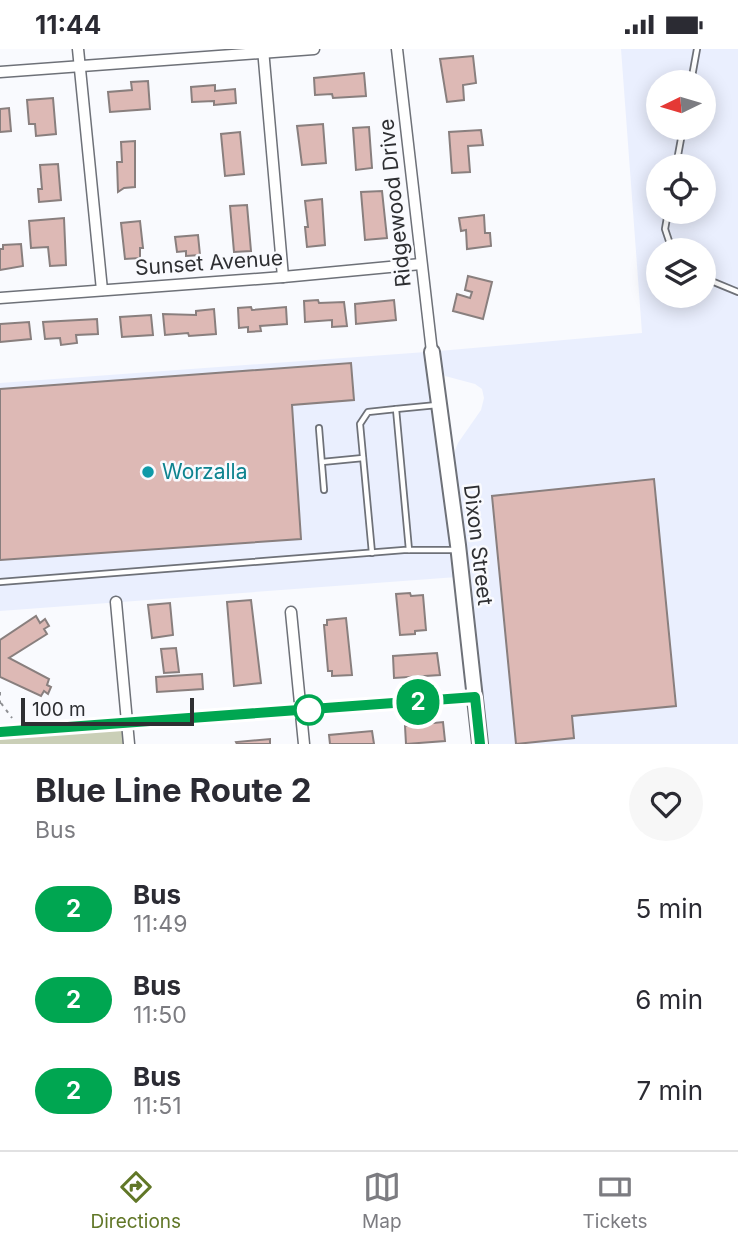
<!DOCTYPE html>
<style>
body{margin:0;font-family:Inter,sans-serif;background:#f7f7f7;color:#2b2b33;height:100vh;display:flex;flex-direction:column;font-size:26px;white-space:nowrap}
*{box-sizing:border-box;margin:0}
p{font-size:23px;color:#7c7c81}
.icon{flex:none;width:38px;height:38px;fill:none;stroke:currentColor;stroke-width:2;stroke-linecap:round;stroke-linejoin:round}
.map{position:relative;height:695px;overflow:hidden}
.sheet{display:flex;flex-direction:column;background:#fff;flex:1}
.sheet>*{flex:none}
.badge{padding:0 14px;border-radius:23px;font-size:24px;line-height:46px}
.needle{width:46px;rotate:265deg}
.controls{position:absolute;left:646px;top:21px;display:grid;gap:14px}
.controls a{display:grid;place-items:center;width:70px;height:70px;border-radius:50%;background:#fff;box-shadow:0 4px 18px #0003;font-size:35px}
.scale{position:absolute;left:21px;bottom:18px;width:173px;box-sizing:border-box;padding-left:7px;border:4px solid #2e2f32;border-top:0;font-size:19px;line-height:24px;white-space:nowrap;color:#2e2f32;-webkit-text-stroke:5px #f9fafe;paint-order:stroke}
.map>.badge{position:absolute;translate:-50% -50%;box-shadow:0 0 0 4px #fff}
.round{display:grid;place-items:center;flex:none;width:74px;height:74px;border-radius:37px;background:#f7f7f7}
.overview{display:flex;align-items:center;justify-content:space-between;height:119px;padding:0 35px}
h1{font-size:33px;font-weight:700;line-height:52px}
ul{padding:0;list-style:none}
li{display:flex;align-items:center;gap:21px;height:91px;padding:0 35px}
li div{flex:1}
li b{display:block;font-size:26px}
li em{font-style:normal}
li .badge{min-width:77px;font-weight:700;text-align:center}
.status{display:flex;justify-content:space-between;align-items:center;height:49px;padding:0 35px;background:#fff;direction:ltr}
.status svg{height:19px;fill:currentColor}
.dock{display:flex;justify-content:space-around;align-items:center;height:98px;border-top:2px solid #e1e1e2;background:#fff;font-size:19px;color:#7c7c81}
.dock a{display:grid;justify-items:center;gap:4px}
.dock .active{color:#617727}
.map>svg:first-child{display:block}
.built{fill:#eaeffe;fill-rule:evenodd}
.green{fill:#cacfb7}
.building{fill:#ddb9b5;stroke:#897f7e;stroke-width:2}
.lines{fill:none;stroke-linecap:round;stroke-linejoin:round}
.lane-casing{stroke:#6e7178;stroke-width:8}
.street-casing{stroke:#6e7178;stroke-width:13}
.secondary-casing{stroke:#6e7178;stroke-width:18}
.path{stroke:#8e8f93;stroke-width:2;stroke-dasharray:3.5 5;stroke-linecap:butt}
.lane{stroke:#fff;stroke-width:4.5}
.street{stroke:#fff;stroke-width:10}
.secondary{stroke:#fff;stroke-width:14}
.line-casing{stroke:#fff;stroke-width:16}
.line{stroke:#00a651;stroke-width:10}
.culture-dot{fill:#0f9aa8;stroke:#f9fafe;stroke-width:2.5}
.stop-dot{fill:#fff;stroke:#00a651;stroke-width:3.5}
.labels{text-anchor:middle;stroke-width:5;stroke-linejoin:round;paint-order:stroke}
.street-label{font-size:21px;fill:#2e2f32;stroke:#f9fafe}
.culture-label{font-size:21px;fill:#0d838f;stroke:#f9fafe;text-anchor:start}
</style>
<div class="status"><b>11:44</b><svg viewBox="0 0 49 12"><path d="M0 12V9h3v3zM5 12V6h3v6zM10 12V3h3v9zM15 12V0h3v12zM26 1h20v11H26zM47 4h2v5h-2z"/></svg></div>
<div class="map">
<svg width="738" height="695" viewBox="0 0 738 695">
<rect width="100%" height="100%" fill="#f9fafe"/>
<g class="built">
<path d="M621,0H738V695H487L454,404L458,394L481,361L484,349L482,340L475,335L445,327L441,320L439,302L642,284ZM658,33H704V79H658ZM658,117H704V163H658ZM658,201H704V247H658Z"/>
<path d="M426,303L441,428L457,528L0,562V334Z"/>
</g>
<path class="green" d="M127,674L129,695H0V683Z"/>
<g class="building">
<path d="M473,7L476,34L463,36L464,51L447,53L440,10Z"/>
<path d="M364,24L366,47L333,49L332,45L315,46L314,29Z"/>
<path d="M148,32L150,60L110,63L108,43L132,41L131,33Z"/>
<path d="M215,36V42L235,40L236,54L214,56V52L192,53L191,38Z"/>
<path d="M53,49L56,85L36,87L35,75H29L27,51Z"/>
<path d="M9,59L11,82L0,83V60Z"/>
<path d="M323,75L326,114L302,116L297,77Z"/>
<path d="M369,78L372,119L356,121L353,79Z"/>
<path d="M481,81L483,96L468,97L470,123L452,124L449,83Z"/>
<path d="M240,83L244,125L225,127L221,85Z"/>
<path d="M135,92V138L124,139L118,143L117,113H122L121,93Z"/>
<path d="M58,115L61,151L39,153L38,140H42L40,116Z"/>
<path d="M382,142L387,189L365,191L361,143Z"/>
<path d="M322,150L325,196L307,198L305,178H308L305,152Z"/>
<path d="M247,156L251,202L234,203L230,157Z"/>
<path d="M484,166L485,184H490L491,197L467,200L466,181L461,182L459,169Z"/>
<path d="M64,169L66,216L50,217L48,198L31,199L29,172Z"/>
<path d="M140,172L143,199H140V209L125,210L121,174Z"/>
<path d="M198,186L200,206L186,207V202L177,203L175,188Z"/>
<path d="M21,195L23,217L0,221V200H3V196Z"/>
<path d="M468,227L492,233L483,270L453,262L457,245L470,249L472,243L465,241Z"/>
<path d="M318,251L319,254L344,253L347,277L332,278V271L305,273L304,252Z"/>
<path d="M394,251L396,271L356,275L355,255Z"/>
<path d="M251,258L252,261L286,258L287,275L260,277L261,282L248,283V278L239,279L238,259Z"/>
<path d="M214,260L216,285L189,287L188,284L165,286L163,265L196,266V262Z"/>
<path d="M151,266L153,286L122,288L120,268Z"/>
<path d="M97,270L98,285L76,286L77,294L61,296L60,289L45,290L43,273Z"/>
<path d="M29,273L31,290L0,293V275Z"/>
<path d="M351,314L354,351L292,356L301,490L0,511V340Z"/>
<path d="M654,430L676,657L572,667L574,689L516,695L492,447Z"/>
<path d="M410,544L411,547L423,546L426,581L415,582V585L400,586L396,545Z"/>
<path d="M251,551L261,634L234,637L227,553Z"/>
<path d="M170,554L173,586L152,589L148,556Z"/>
<path d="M36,567L40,574L45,570L49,577L44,580L47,585L9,609L49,630L47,636L51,638L48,645L44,642L41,647L0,628V591Z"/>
<path d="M346,569L352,626L332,627V622H328L324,576H327V571Z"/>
<path d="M176,599L179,623L164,624L161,600Z"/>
<path d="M437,604L440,626L394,629L393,607Z"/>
<path d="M202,625L203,640L157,643L156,628Z"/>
<path d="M443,673L445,692L406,695L405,677Z"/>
<path d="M372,682L374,695H330L329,686Z"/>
<path d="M270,690V695H237L236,693Z"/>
</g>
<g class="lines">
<g class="lane-casing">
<g id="lane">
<path d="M691,33L697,0"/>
<path d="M676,117L683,79"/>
<path d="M668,163L665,180L672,201"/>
<path d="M704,229L738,243"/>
<path d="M396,360L437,356"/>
<path d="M319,379L324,441"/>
<path d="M322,413L363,409"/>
<path d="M372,504L360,375L368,363L396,360L409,501"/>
<path d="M0,533L404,501H456"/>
</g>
</g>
<g class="street-casing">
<g id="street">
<path d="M78,0L102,241"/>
<path d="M263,0L283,228"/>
<path d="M397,0L432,303"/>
<path d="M0,23L314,0"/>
<path d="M0,249L283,228L421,215"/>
<path d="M116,553L129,695"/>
<path d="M291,563L304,695"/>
<path d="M0,683L475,648"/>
</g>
</g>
<g class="secondary-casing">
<path id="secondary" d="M432,303L458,496L480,695"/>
</g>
<g class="path">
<path d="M0,643V656"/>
<path d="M1,654L12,669"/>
</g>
<use href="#lane" class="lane"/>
<use href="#street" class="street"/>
<use href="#secondary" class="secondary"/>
</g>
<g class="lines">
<g class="line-casing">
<path id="line" d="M0,683L475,648L480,695"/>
</g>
<use href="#line" class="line"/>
</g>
<circle class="culture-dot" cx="148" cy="423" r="7"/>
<circle class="stop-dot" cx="309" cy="661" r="14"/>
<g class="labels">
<g class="street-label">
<text transform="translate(395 154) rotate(-96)" y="7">Ridgewood Drive</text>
<text transform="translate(209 214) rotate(-4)" y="7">Sunset Avenue</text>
<text transform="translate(478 496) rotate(83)" y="7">Dixon Street</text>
</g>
<g class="culture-label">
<text x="162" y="430">Worzalla</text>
</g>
</g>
</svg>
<div class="controls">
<a><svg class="needle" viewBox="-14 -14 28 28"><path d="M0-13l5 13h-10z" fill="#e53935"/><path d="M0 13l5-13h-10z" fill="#7c7c81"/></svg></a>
<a><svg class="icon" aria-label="locate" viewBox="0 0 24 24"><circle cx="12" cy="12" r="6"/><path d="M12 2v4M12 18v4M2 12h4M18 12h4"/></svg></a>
<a><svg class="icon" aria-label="layers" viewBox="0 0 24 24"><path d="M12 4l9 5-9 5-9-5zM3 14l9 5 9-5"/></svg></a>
</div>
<div class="scale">100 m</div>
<b class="badge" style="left:418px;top:653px;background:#00a651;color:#fff">2</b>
</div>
<section class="sheet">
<div class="overview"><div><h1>Blue Line Route 2</h1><p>Bus</p></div><a class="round"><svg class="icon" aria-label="heart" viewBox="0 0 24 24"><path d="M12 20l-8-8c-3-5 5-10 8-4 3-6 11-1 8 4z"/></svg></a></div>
<ul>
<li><span class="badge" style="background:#00a651;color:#fff">2</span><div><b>Bus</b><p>11:49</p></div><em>5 min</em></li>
<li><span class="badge" style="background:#00a651;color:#fff">2</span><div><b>Bus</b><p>11:50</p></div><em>6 min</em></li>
<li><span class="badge" style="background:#00a651;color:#fff">2</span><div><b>Bus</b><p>11:51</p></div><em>7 min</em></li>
</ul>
</section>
<nav class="dock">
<a class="active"><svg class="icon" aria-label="directions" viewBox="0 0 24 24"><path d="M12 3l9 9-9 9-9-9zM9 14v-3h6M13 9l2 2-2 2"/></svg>Directions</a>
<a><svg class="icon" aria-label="map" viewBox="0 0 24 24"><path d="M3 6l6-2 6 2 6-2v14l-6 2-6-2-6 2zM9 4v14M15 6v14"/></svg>Map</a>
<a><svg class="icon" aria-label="tickets" viewBox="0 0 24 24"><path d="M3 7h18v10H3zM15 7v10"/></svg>Tickets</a>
</nav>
